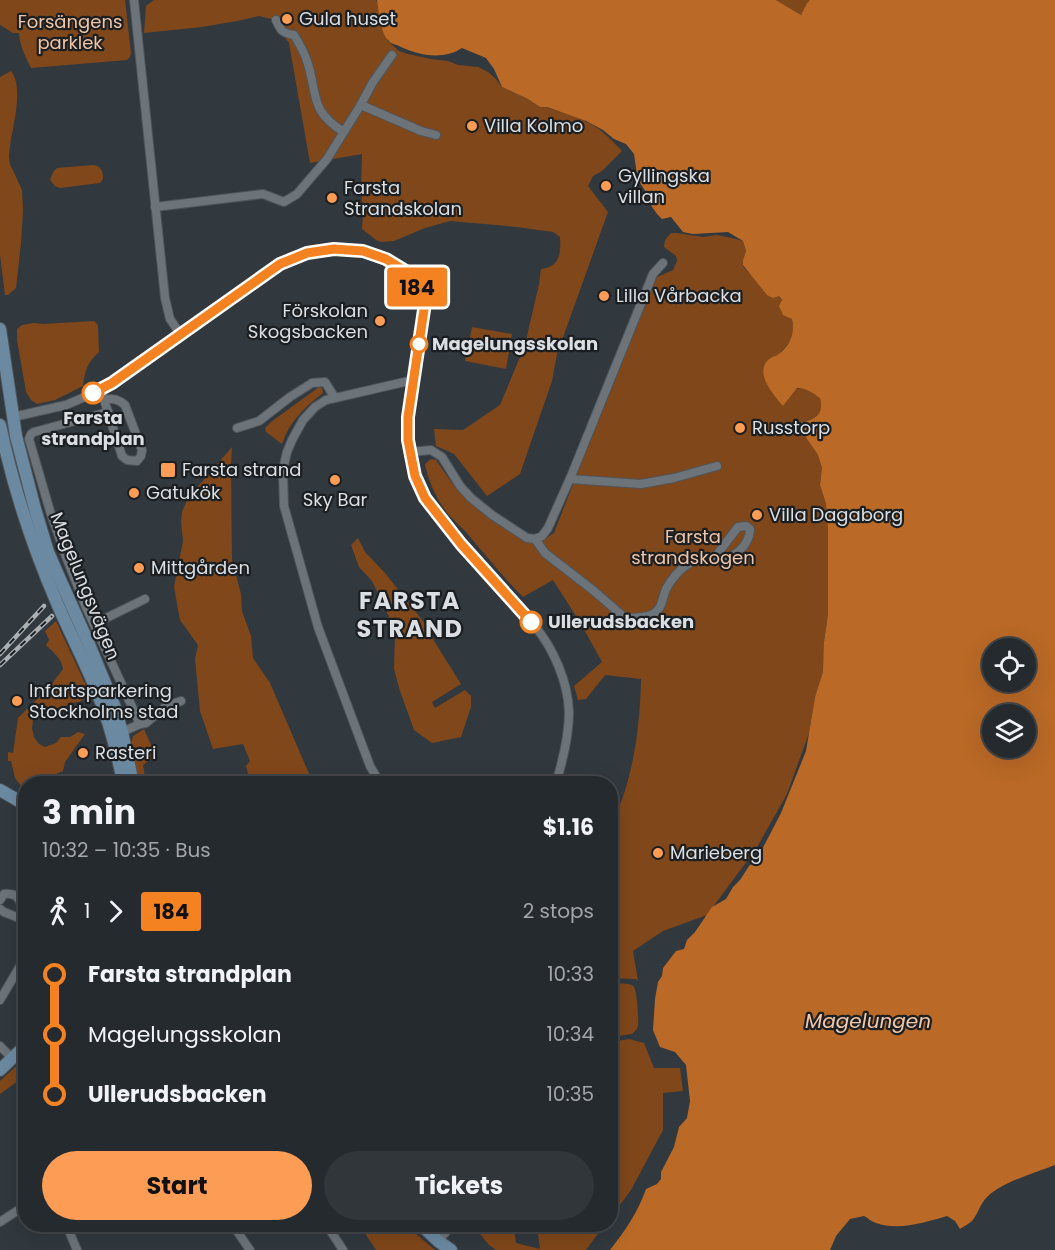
<!DOCTYPE html>
<meta charset="utf-8">
<style>
body{margin:0;font-family:Poppins,sans-serif;background:#31363a;color:#f1f3f6;height:100vh;display:flex;flex-direction:column;font-size:22px;white-space:nowrap}
*{box-sizing:border-box;margin:0}
p{font-size:20px;color:#a3a7aa}
.icon{flex:none;width:33px;height:33px;fill:none;stroke:currentColor;stroke-width:2;stroke-linecap:round;stroke-linejoin:round}
.map{position:relative;flex:1;overflow:hidden}
.drawer{position:absolute;left:18px;top:776px;width:600px;height:456px;display:flex;flex-direction:column;background:#252a2e;border-radius:24px;box-shadow:0 6px 24px #0002,0 0 0 2px #42464a}
.drawer>*{flex:none}
.badge{padding:0 12px;border-radius:4px;font-size:21px;line-height:39px}
.controls{position:absolute;left:982px;top:638px;display:grid;gap:12px}
.controls a{display:grid;place-items:center;width:54px;height:54px;border-radius:50%;background:#252a2e;box-shadow:0 6px 24px #0002,0 0 0 2px #42464a;font-size:30px}
.map>.badge{position:absolute;translate:-50% -50%;box-shadow:0 0 0 3px #fff}
.legs{display:flex;align-items:center;gap:9px;height:66px;padding:0 24px;font-size:20px}
.legs p{margin-inline-start:auto}
.summary{display:flex;align-items:center;justify-content:space-between;height:102px;padding:0 24px}
h1{font-size:33px;font-weight:700;line-height:45px}
.primary-button{display:flex;gap:12px;margin-top:auto;padding:12px 24px}
.primary-button a{flex:1;height:69px;border-radius:36px;background:#fd9d55;color:#111;font-size:24px;font-weight:700;line-height:69px;text-align:center}
.primary-button a+a{background:#31363a;color:#f1f3f6}
ul{padding:0 24px;list-style:none}
li{display:flex;align-items:center;gap:21px;height:60px;font-size:22px}
li i{display:grid;place-items:center;width:9px;height:100%;margin:0 8px;background:currentColor}
li i::after{content:'';width:15px;height:15px;margin:-8px;border:4px solid;border-radius:50%;background:#252a2e}
li p{margin-inline-start:auto}
li:first-child i{background:linear-gradient(#0000 50%,currentColor 0)}
li:last-child i{background:linear-gradient(currentColor 50%,#0000 0)}
.map>svg:first-child{display:block}
.green{fill:#80471a}
.water{fill:#ba6926;fill-rule:evenodd}
.lines{fill:none;stroke-linecap:round;stroke-linejoin:round}
.street-casing{stroke:#4f555a;stroke-width:10}
.secondary-casing{stroke:#4f555a;stroke-width:14}
.street{stroke:#6c747a;stroke-width:8}
.secondary{stroke:#6b8aa2;stroke-width:12}
.rail-casing{stroke:#abb0b4;stroke-width:4.5}
.rail{stroke:#1c1f21;stroke-width:2;stroke-dasharray:7;stroke-linecap:butt}
.line-1-casing{stroke:#fff;stroke-width:14}
.line-1{stroke:#f58220;stroke-width:9}
.poi-dot{fill:#fd9d55;stroke:#1c1f21;stroke-width:2}
.stop-1-dot{fill:#fff;stroke:#f58220;stroke-width:3}
.labels{text-anchor:middle;stroke-width:4.5;stroke-linejoin:round;paint-order:stroke}
.poi-label{font-size:18px;fill:#dbdfe3;stroke:#1c1f21;text-anchor:start}
.park-label{font-size:18px;fill:#f0c4a7;stroke:#1c1f21}
.stop-label{font-size:18px;font-weight:bold;fill:#dbdfe3;stroke:#1c1f21;text-anchor:start}
.street-label{font-size:18px;fill:#dbdfe3;stroke:#1c1f21}
.water-label{font-size:20px;font-style:italic;fill:#f3c7a9;stroke:#1c1f21}
.district-label{font-size:24px;font-weight:bold;letter-spacing:1.5px;fill:#dbdfe3;stroke:#1c1f21}
</style>
<div class="map">
<svg width="1055" height="1250" viewBox="0 0 1055 1250">
<rect width="100%" height="100%" fill="#31383e"/>
<g class="green">
<path d="M0,0H125L131,53L130,57L127,60L31,68C25,56 20,46 19,33H13L0,25Z"/>
<path d="M154,0H376L381,8L388,41L399,51L408,54L431,59L448,61L458,65L478,67L488,72L495,78L502,87L528,99L540,107H546C568,115 592,120 608,137C613,141 617,146 622,151L602,171L593,176L588,186L608,212L557,354L552,381L520,474L487,496L454,454L436,446L434,429L463,430L500,405L525,345L539,284L541,269C560,267 561,253 560,237L553,232L517,227L450,221L425,228L394,241L381,242L376,240L362,229L363,212L361,191L362,154L310,163L289,43L271,19L259,16L237,21L202,27L144,33L146,6Z"/>
<path d="M776,0H810L807,3L801,15Z"/>
<path d="M11,71C26,90 9,135 9,158L10,164L22,190L23,211L21,243L16,288L8,295H5L0,255V77Z"/>
<path d="M93,165C101,166 103,171 103,179L100,183L60,188L55,186L50,180L53,172L57,168Z"/>
<path d="M671,233H677L703,237L717,235L732,238L743,241L746,251L743,260V266L748,272L779,296L792,319L793,326V338L780,353L783,406L796,389L804,388L821,398C825,416 811,421 796,423L818,455L822,468L820,485L826,504L828,531V614L824,642V672L815,697L809,733L787,794L756,849L707,915L663,931L633,951L638,981L636,979L611,978L610,828C633,782 640,729 641,679L605,675L586,699L578,700L574,686L602,662L581,624L553,580L523,597C504,578 488,558 471,538C464,529 455,522 448,514C437,500 428,481 425,464L431,459L436,460L454,486L475,507L497,523L543,540L554,533L650,287L657,277L673,270L677,261L676,256L664,247L665,240Z"/>
<path d="M94,321L98,325L99,352C87,363 85,371 83,386L55,400L37,404L31,400L26,392L17,340V329L22,325L34,323L43,324Z"/>
<path d="M472,327L512,334L506,369L465,361Z"/>
<path d="M319,387L322,388L323,393C306,406 289,422 282,444L266,432L265,428L271,422Z"/>
<path d="M232,447L231,467L232,560L241,594L242,611L251,636L253,658L270,683L313,783H251L246,766L250,761L243,744L213,749L200,711L195,659L198,645L180,620L174,587L183,541L181,521L182,512L188,498Z"/>
<path d="M358,538L365,552L385,573L430,630L431,636L461,684L432,702L435,708L465,690L471,696V707L461,737L432,743L414,730L400,691L394,669L395,635L392,623L372,581L359,567L351,545Z"/>
<path d="M56,621L88,690V697L79,702L71,703L64,707L39,713L33,720L32,728L34,737L39,744L45,747L56,743L61,737H70L78,732L85,734L65,762L63,771L42,780L40,783H26L25,791L15,778L11,761H8V752L13,753L18,718L51,685L63,669C62,659 53,652 46,645L49,640L45,631Z"/>
<path d="M144,729L156,756L143,765L146,783H137L130,747L133,736Z"/>
<path d="M611,984C617,984 630,982 634,987C637,992 639,1021 638,1026C637,1030 634,1032 632,1034L611,1037Z"/>
<path d="M629,1039L644,1043L654,1068H680L683,1091L663,1093V1130L631,1190L611,1217V1042Z"/>
<path d="M25,1058V1076L0,1094V1081Z"/>
<path d="M359,1224H404L435,1250H376Z"/>
<path d="M472,1224H513L516,1243L540,1249L537,1226L547,1225L560,1234L567,1224H605L586,1250H496L489,1245Z"/>
</g>
<path class="water" d="M377,0H776L801,15L807,3L810,0H1055V1165C1033,1174 1004,1181 987,1197C980,1204 978,1214 972,1221C969,1224 964,1226 960,1229L955,1221L947,1216C926,1222 899,1231 876,1223C872,1222 868,1218 864,1216L850,1219L836,1236L830,1250H610C625,1231 638,1212 646,1189L657,1184L661,1179V1172L674,1147L679,1127L687,1118L690,1101L686,1065L675,1052L660,1047L653,1030L655,999L658,982L662,976L663,968L676,951L684,949L687,940L695,932L712,907L726,899L733,887L740,880L749,866L757,859L781,813L806,751L815,697L823,672L824,642L828,614V531L826,504L820,485L822,468L818,455L796,423C811,421 825,417 820,398C813,393 806,388 797,388L783,406C775,396 754,374 768,360C771,357 777,356 780,353C791,344 795,333 792,319L783,315L779,306L782,300L779,296L773,298L767,295L743,265V260L746,251L743,241L728,232L693,234L683,232L671,217L662,219L657,214L650,204L647,194L639,181L637,175L634,154L626,144L614,139L603,130L586,121L547,107H540L528,99L502,87L494,69L486,58L462,48C442,61 417,55 397,45C394,44 391,44 389,41C380,33 379,11 377,0ZM993,648H1026V681H993ZM993,714H1026V747H993Z"/>
<g class="lines">
<g class="street-casing">
<g id="street">
<path d="M134,0L165,298L170,319L181,335"/>
<path d="M276,20C281,31 282,33 294,35C299,43 304,52 307,61C318,94 309,111 344,132"/>
<path d="M361,105L421,131L436,135"/>
<path d="M155,207L263,194L284,202L297,194L327,159L360,106L373,82L392,55"/>
<path d="M101,390L122,456L127,460L137,461L141,456L142,450L125,405C118,399 113,398 104,400"/>
<path d="M108,412L34,432L31,434L29,439L50,511L65,554L85,605L140,724"/>
<path d="M13,417L66,405L101,390L280,264C288,260 296,256 305,254C341,243 390,250 414,281C418,287 425,298 425,305C425,317 421,330 420,341C412,386 400,432 415,476C423,498 438,515 452,533C472,558 494,581 515,605C521,612 528,618 534,625C553,648 568,681 569,712C569,736 563,760 556,783"/>
<path d="M237,428L259,421L290,397L312,383L325,382L335,398"/>
<path d="M410,452L431,450L442,457L460,486L471,498L492,515L527,538L535,539L542,536L548,528L572,474L653,274L663,263"/>
<path d="M570,479L641,484L674,478L717,466"/>
<path d="M535,539L545,553L594,591L625,618C634,618 646,618 653,614C663,608 662,598 666,589C671,580 679,570 688,564C696,559 706,559 715,557L738,527L746,526L750,529C750,545 731,564 715,557"/>
<path d="M94,624L145,599"/>
<path d="M122,732L140,724L146,723L165,707L181,701"/>
<path d="M380,783L370,766L318,627L284,506L283,475L284,465L287,452L292,440L303,420L315,407L326,400L335,398L413,380"/>
<path d="M0,900L4,894C22,892 22,906 21,919"/>
<path d="M0,909L4,912L24,920"/>
<path d="M0,1000L26,956"/>
<path d="M0,1046L12,1058"/>
<path d="M0,1222L26,1205"/>
<path d="M66,1224L77,1250"/>
<path d="M232,1224L250,1250"/>
<path d="M326,1224L343,1250"/>
<path d="M438,1241L453,1224"/>
</g>
</g>
<g class="secondary-casing">
<g id="secondary">
<path d="M0,329L16,436L35,509L48,552L58,575L88,642L114,705L122,732L133,783"/>
<path d="M0,425C13,487 32,545 57,603C69,631 83,658 95,687C108,717 117,750 123,783"/>
<path d="M0,790L26,805"/>
<path d="M0,1070L26,1045"/>
<path d="M420,1224L438,1241L451,1250"/>
</g>
</g>
<use href="#street" class="street"/>
<use href="#secondary" class="secondary"/>
<g class="rail-casing">
<g id="rail">
<path d="M0,654L44,606"/>
<path d="M0,665L52,616"/>
</g>
</g>
<use href="#rail" class="rail"/>
</g>
<g class="lines">
<g class="line-1-casing">
<path id="line-1" d="M93,393L112,383L263,276L280,264L307,253L334,249L348,250L363,251L386,259L404,270L415,282L425,303L408,417V440L415,476L425,498L461,544L531,622"/>
</g>
<use href="#line-1" class="line-1"/>
</g>
<g class="poi-dot">
<circle cx="287" cy="19" r="6"/>
<circle cx="472" cy="126" r="6"/>
<circle cx="606" cy="186" r="6"/>
<circle cx="332" cy="198" r="6"/>
<circle cx="604" cy="296" r="6"/>
<circle cx="380" cy="321" r="6"/>
<circle cx="740" cy="428" r="6"/>
<rect x="160" y="462" width="16" height="16" rx="3"/>
<circle cx="335" cy="480" r="6"/>
<circle cx="134" cy="493" r="6"/>
<circle cx="757" cy="515" r="6"/>
<circle cx="139" cy="568" r="6"/>
<circle cx="17" cy="701" r="6"/>
<circle cx="83" cy="753" r="6"/>
<circle cx="658" cy="853" r="6"/>
</g>
<g class="stop-1-dot">
<circle cx="419" cy="344" r="8"/>
<circle cx="93" cy="393" r="10"/>
<circle cx="531" cy="622" r="10"/>
</g>
<g class="labels">
<g class="poi-label">
<text x="299" y="25">Gula huset</text>
<text x="484" y="132">Villa Kolmo</text>
<text x="618" y="182">Gyllingska<tspan x="618" dy="21">villan</tspan></text>
<text x="344" y="194">Farsta<tspan x="344" dy="21">Strandskolan</tspan></text>
<text x="616" y="302">Lilla Vårbacka</text>
<text x="368" y="317" text-anchor="end">Förskolan<tspan x="368" dy="21">Skogsbacken</tspan></text>
<text x="752" y="434">Russtorp</text>
<text x="182" y="476">Farsta strand</text>
<text x="146" y="499">Gatukök</text>
<text x="335" y="506" text-anchor="middle">Sky Bar</text>
<text x="769" y="521">Villa Dagaborg</text>
<text x="151" y="574">Mittgården</text>
<text x="29" y="697">Infartsparkering<tspan x="29" dy="21">Stockholms stad</tspan></text>
<text x="95" y="759">Rasteri</text>
<text x="670" y="859">Marieberg</text>
</g>
<g class="park-label">
<text x="70" y="28">Forsängens<tspan x="70" dy="21">parklek</tspan></text>
<text x="693" y="543">Farsta<tspan x="693" dy="21">strandskogen</tspan></text>
</g>
<g class="stop-label">
<text x="432" y="350">Magelungsskolan</text>
<text x="93" y="424" text-anchor="middle">Farsta<tspan x="93" dy="21">strandplan</tspan></text>
<text x="548" y="628">Ullerudsbacken</text>
</g>
<g class="street-label">
<text transform="translate(85 586) rotate(68)" y="6">Magelungsvägen</text>
</g>
<g class="water-label">
<text x="868" y="1028">Magelungen</text>
</g>
<g class="district-label">
<text x="410" y="609">FARSTA<tspan x="410" dy="28">STRAND</tspan></text>
</g>
</g>
</svg>
<div class="controls">
<a><svg class="icon" aria-label="locate" viewBox="0 0 24 24"><circle cx="12" cy="12" r="6"/><path d="M12 2v4M12 18v4M2 12h4M18 12h4"/></svg></a>
<a><svg class="icon" aria-label="layers" viewBox="0 0 24 24"><path d="M12 4l9 5-9 5-9-5zM3 14l9 5 9-5"/></svg></a>
</div>
<b class="badge" style="left:417px;top:287px;background:#f58220;color:#111">184</b>
<section class="drawer">
<div class="summary"><div><h1>3 min</h1><p>10:32 – 10:35 · Bus</p></div><b>$1.16</b></div>
<div class="legs"><svg class="icon" aria-label="walk" viewBox="0 0 24 24"><circle cx="13" cy="4" r="2"/><path d="M13 8l-2 6 4 7M11 14l-3 7M7 12l3-4h3l4 4"/></svg>1<svg class="icon" aria-label="forward" viewBox="0 0 24 24"><path d="M9 5l7 7-7 7"/></svg><b class="badge" style="background:#f58220;color:#111">184</b><p>2 stops</p></div>
<ul>
<li><i style="color:#f58220"></i><b>Farsta strandplan</b><p>10:33</p></li>
<li><i style="color:#f58220"></i><span>Magelungsskolan</span><p>10:34</p></li>
<li><i style="color:#f58220"></i><b>Ullerudsbacken</b><p>10:35</p></li>
</ul>
<div class="primary-button"><a>Start</a><a>Tickets</a></div>
</section>
</div>
